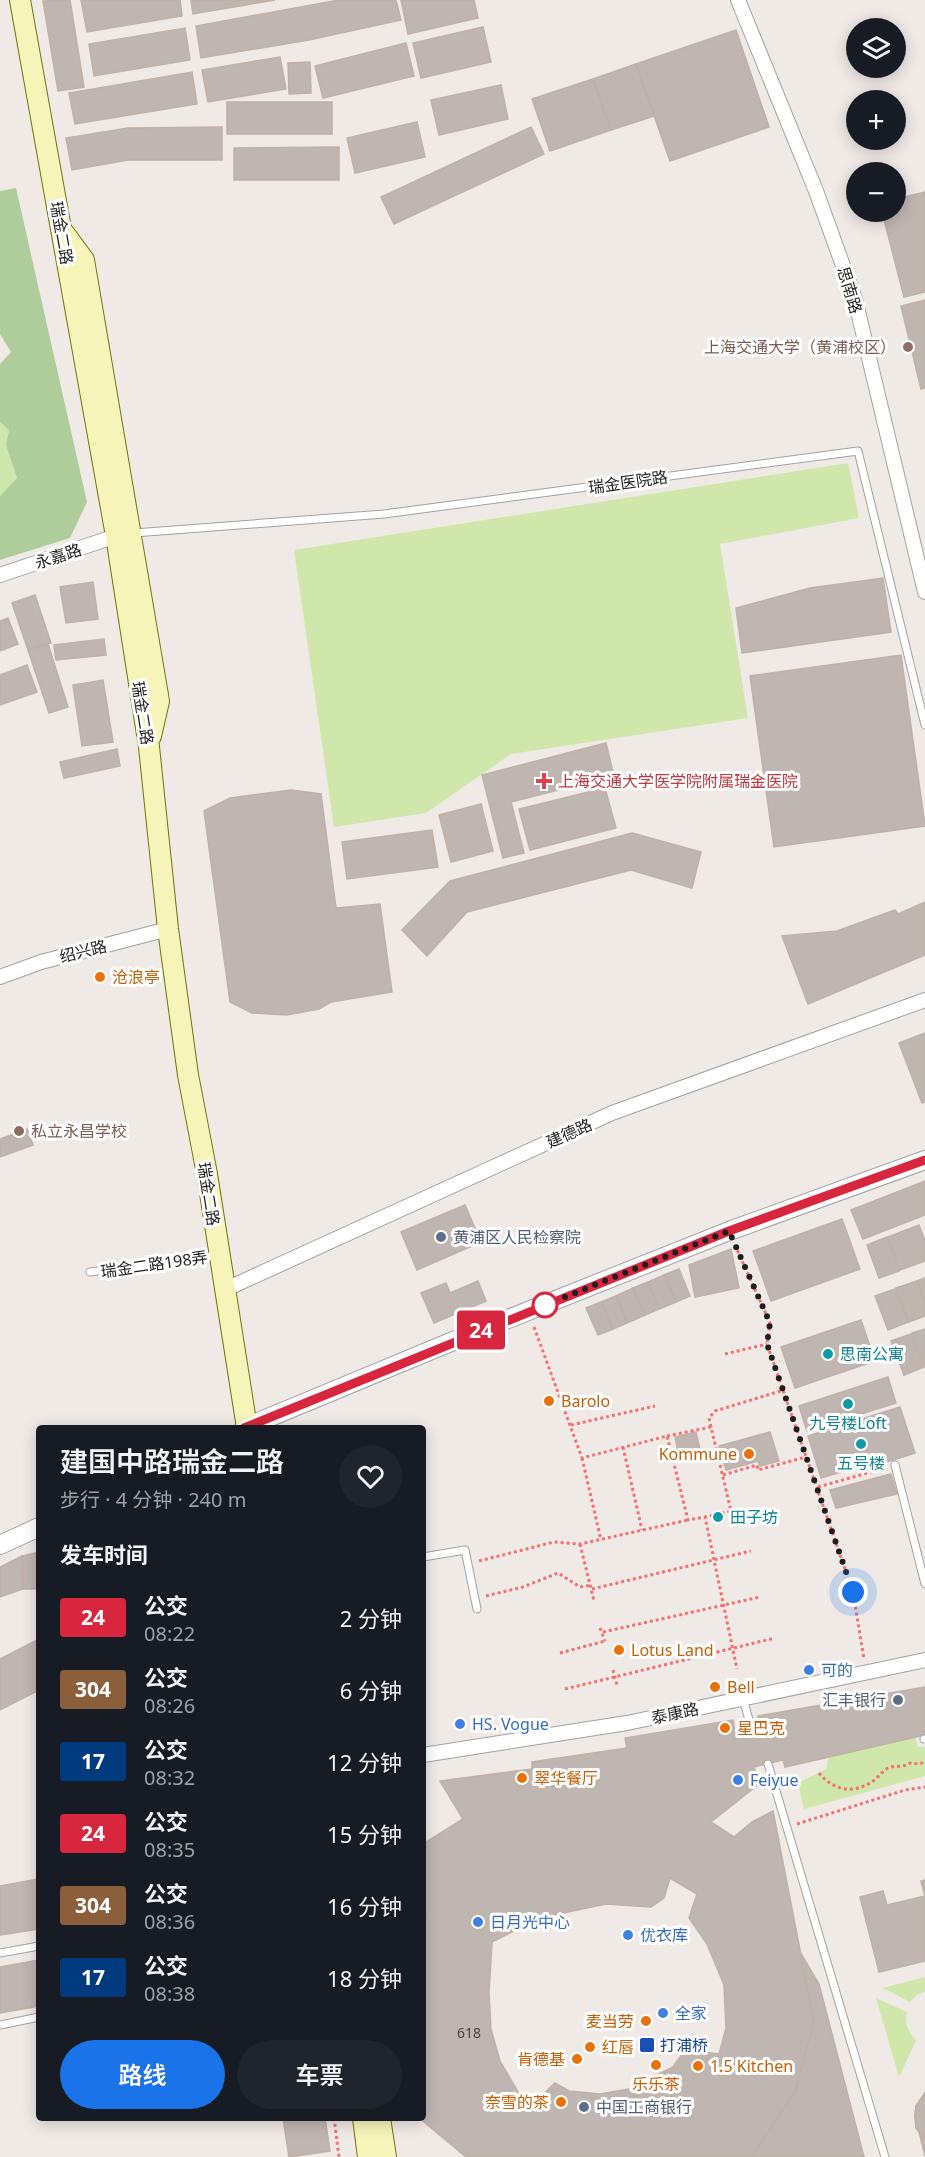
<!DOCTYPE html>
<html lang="zh">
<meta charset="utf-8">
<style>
body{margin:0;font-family:"Noto Sans","Noto Sans SC",sans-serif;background:#20242c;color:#f1f3f6;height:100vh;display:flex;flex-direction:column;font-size:22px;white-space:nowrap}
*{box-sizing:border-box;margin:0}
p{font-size:20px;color:#9ea1a6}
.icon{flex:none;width:33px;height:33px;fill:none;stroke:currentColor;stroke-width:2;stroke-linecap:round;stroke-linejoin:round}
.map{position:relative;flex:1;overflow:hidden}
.sheet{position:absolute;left:36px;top:1425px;width:390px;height:696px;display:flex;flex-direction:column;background:#171b24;border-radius:6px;box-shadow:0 3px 15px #0003}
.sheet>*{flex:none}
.badge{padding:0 12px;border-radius:4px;font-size:21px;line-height:39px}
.tools{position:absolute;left:846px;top:18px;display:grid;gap:12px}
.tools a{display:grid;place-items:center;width:60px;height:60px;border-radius:50%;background:#171b24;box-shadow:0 3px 15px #0003;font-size:30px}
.you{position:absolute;width:30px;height:30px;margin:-15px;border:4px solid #fff;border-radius:50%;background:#1a73e8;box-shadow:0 0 0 9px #1a73e833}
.map>.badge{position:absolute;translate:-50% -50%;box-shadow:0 0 0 3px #fff}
h2{padding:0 24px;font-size:22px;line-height:54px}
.round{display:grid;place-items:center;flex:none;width:63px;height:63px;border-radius:32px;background:#20242c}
.summary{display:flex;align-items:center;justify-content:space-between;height:102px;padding:0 24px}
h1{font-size:28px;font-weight:600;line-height:45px}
.cta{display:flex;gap:12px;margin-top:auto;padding:12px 24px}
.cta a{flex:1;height:69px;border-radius:36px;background:#1a73e8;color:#fff;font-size:24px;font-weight:600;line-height:69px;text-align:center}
.cta a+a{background:#20242c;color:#f1f3f6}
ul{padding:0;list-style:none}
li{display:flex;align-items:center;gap:18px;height:72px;padding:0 24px}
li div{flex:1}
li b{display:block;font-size:22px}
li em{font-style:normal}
li .badge{min-width:66px;font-weight:700;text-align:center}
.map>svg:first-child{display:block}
.grass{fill:#d0e7ac}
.forest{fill:#afcd9b}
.building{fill:#bfb6b1;stroke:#c0b0a7;stroke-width:1.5;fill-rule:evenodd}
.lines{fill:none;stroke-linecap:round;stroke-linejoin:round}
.service-casing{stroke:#a2a2a2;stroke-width:9}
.minor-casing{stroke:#a2a2a2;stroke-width:16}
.tertiary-casing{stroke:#a2a2a2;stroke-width:20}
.secondary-casing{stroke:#727209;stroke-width:22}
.path{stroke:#f57070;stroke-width:3;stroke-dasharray:3 3;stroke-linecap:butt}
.service{stroke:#fff;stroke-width:7}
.minor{stroke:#fff;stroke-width:14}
.tertiary{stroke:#fff;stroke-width:18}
.secondary{stroke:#f7f4ba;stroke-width:20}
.line-casing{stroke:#fff;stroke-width:14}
.line{stroke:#d7263d;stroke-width:9}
.walk{stroke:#1e1e1e;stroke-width:6;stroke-dasharray:0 10.8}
.education-dot{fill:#8d6e63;stroke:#fff;stroke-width:2}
.health-dot{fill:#e0444e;stroke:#fff;stroke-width:2}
.food-dot{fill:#e8710a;stroke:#fff;stroke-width:2}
.service-dot{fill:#5c6f8a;stroke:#fff;stroke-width:2}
.stop-dot{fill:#fff;stroke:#d7263d;stroke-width:3}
.culture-dot{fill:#0f9aa8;stroke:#fff;stroke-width:2}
.shop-dot{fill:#3f7fe0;stroke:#fff;stroke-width:2}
.transit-dot{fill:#1a4fb4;stroke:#fff;stroke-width:2}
.labels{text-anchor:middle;stroke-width:6;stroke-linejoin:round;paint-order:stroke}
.number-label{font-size:14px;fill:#464443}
.street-label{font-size:16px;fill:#1e1e1e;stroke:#fff}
.education-label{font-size:16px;fill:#785e54;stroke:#fff;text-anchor:end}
.health-label{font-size:16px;fill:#be3a42;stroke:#fff;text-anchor:start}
.food-label{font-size:16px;fill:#c56008;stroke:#fff;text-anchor:start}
.service-label{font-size:16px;fill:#4e5e75;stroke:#fff;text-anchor:start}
.culture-label{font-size:16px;fill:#0d838f;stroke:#fff;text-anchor:start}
.shop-label{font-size:16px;fill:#366cbe;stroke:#fff;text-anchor:start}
.transit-label{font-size:16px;fill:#164399;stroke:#fff;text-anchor:start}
</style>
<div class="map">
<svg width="925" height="2157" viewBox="0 0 925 2157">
<rect width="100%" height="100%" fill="#efeae5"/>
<g class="grass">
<path d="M0,422L9,430L6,445L17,478L0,496Z"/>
<path d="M848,463L859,518L720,544L748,718L511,754L426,813L334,827L294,550Z"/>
<path d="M915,1736L918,1747H925V1776L804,1809L798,1783L826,1769L829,1755Z"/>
<path d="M925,1977V1992L918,1994L910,2002L883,1988Z"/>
<path d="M876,1998L907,2012C904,2024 908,2031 916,2041L899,2077Z"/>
</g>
<path class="forest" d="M16,188L87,502L70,538L0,560V496L17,478L6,445L9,430L0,422V364L11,352L0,334V191Z"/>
<g class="building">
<path d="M70,0L84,87L58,91L43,1Z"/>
<path d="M81,0H180L182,16L87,32Z"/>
<path d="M191,0H275L193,14Z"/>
<path d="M339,0H396L401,20L309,40L201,58L196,26Z"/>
<path d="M401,0H474L478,18L408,34Z"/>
<path d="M483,27L491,62L421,78L413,43Z"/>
<path d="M185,28L190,60L94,76L89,44Z"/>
<path d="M736,30L769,127L670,161L636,64Z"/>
<path d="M406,43L414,76L323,98L315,66Z"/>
<path d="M280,57L286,89L208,102L202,70Z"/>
<path d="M310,62L311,93L289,94L288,63Z"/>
<path d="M636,64L654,116L611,130L593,79Z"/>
<path d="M192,72L197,104L75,124L69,93Z"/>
<path d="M593,79L611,130L550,151L532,99Z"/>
<path d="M501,85L508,119L439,135L431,100Z"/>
<rect x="227" y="102" width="105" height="32"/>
<path d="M417,122L425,157L355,173L347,138Z"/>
<path d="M222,127V160H128L72,170L66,138L128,128Z"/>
<path d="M531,127L544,154L394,224L381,197Z"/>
<path d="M339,147V180H234V148Z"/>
<path d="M925,192V292L904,297L882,212H896V199Z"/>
<path d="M925,300V388L921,389L901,306Z"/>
<path d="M883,578L891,632L742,653L736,608L810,588Z"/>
<path d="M93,582L98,619L66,623L60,587Z"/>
<path d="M35,595L51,643L28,650L12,603Z"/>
<path d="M8,618L18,644L0,651V621Z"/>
<path d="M104,639L106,655L56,660L54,645Z"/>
<path d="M48,644L68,707L49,713L28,650Z"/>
<path d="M901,655L925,826L774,847L750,676Z"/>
<path d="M27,665L37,692L0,705V675Z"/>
<path d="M103,680L113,742L82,746L73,685Z"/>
<path d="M606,743L614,776L511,802L524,853L503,858L482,775Z"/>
<path d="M117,749L120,766L64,778L60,762Z"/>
<path d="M605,788L616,828L530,850L519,809Z"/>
<path d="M291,790L321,794L336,908L380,904L392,992L331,1002L319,1009L287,1015L252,1013L230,1002L204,811L230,798Z"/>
<path d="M481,804L493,851L451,862L439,815Z"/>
<path d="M432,830L438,867L347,879L342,842Z"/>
<path d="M632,833L701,852L692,888L631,870L467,912L427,956L402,930L450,881Z"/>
<path d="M925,902V955L808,1004L782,936L837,931L895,910L898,914Z"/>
<path d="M925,1033V1102L922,1103L899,1043Z"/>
<path d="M27,1129L33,1145L0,1157V1139Z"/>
<path d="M925,1181V1215L863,1239L851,1210Z"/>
<path d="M465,1205L481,1242L417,1270L401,1232Z"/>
<path d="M842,1219L860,1269L771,1301L753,1251Z"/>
<path d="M919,1225L925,1241V1261L900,1270L888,1237Z"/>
<path d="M887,1237L899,1271L879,1278L867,1245Z"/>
<path d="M731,1249L739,1288L695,1297L689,1265Z"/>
<path d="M679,1269L690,1296L676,1302L664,1275Z"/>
<path d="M664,1275L676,1302L659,1309L648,1282Z"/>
<path d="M925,1278V1301L917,1281Z"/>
<path d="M478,1281L486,1301L434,1323L421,1293L446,1283L450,1293Z"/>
<path d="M917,1281L925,1304V1316L909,1322L896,1288Z"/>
<path d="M648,1282L659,1309L645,1315L633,1288Z"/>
<path d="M633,1288L645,1315L627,1323L616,1296Z"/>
<path d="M895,1289L908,1322L888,1330L875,1296Z"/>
<path d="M616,1296L627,1323L613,1329L601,1302Z"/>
<path d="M601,1302L613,1329L598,1335L586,1308Z"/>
<path d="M861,1320L875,1361L795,1388L781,1347Z"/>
<path d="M925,1329V1366L912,1333Z"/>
<path d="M911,1334L924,1367L904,1375L891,1341Z"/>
<path d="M888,1377L896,1403L807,1431L799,1406Z"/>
<path d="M900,1407L915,1453L884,1463L883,1459L821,1478L808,1436Z"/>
<path d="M696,1432L702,1458L680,1462L675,1437Z"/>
<path d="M770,1432L779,1461L760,1466L758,1461L726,1470L719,1446Z"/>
<path d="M891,1474L897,1494L836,1508L830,1490Z"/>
<path d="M39,1552V1589H23L22,1556Z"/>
<path d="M22,1556L23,1589L0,1597V1567Z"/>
<path d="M39,1639V1690L0,1710V1659Z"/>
<path d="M925,1687V1735L785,1767L783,1760L754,1767L759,1784L711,1822L734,1837L752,1822L773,1811L814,2022L795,2092L755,2152L749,2157H466L424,2122L421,2118L423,1925L427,1916L423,1902V1844L463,1819L440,1781L532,1769V1762L627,1748L625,1738L733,1720L735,1733L752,1730L760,1728L758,1716ZM670,1878L697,1894L689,1918L707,1944L724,1985L726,2028L719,2054L685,2050L673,2067L629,2089L600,2094L569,2091L555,2083L532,2105L518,2092L500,2061L491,2029L489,1993L492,1942L539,1918L606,1904L651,1907L664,1898Z"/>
<path d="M39,1879V1929L0,1935V1886Z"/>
<path d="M925,1880V1961L879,1972L860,1897L883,1891L887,1905L925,1896L921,1881Z"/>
<path d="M800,1952L819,1984L864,2157H749L755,2152L795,2092L814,2022Z"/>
<path d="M39,1960V2006L0,2013V1967Z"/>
<path d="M925,2093V2156L915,2116L916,2106Z"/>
<path d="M925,2093V2140L916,2128L915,2116L916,2106Z"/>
<path d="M925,2093V2140L916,2128L915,2116L916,2106Z"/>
<path d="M283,2118H325L330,2151L289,2157Z"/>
</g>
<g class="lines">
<g class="service-casing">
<g id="service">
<path d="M134,533L384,514L858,451L925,725"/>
<path d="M90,1272L218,1255"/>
<path d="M895,1465L925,1584"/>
<path d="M423,1557L465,1550L477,1609"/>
<path d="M743,1699L752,1730"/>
<path d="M924,1739H925"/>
<path d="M768,1764L885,2157"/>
<path d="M0,1953L39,1946"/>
<path d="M0,2025L39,2017"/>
</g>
</g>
<g class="minor-casing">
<g id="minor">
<path d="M738,0L816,191L855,299L925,592"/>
<path d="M0,575L116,536"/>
<path d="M0,977L41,962L168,929"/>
<path d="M224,1290L612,1113L925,1000"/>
<path d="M423,1755L627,1723L925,1660"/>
</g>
</g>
<g class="tertiary-casing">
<g id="tertiary">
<path d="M244,1428L458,1339L729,1231L925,1160"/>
<path d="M0,1545L39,1527"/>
</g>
</g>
<g class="secondary-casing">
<g id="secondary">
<path d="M20,0L116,536L149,747L168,929L188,1075L207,1174L247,1428"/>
<path d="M64,233L84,260L159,701L151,736"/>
<path d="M363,2118L368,2157"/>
<path d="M380,2118L386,2157"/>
</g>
</g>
<g class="path">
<path d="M735,1245L770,1323L767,1344L853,1592L864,1659"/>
<path d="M534,1327L582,1458L667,1436L688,1520L705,1517L737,1669"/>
<path d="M725,1354L767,1344"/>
<path d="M571,1425L655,1406"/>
<path d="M711,1427L709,1418L715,1411L784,1390"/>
<path d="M667,1436L711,1427L731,1511L705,1517"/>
<path d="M623,1447L642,1530"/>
<path d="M582,1458L601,1540"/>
<path d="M723,1475L757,1465L758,1470L806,1457"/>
<path d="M818,1487L885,1468"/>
<path d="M580,1544L594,1601"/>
<path d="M479,1561L554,1542L580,1544L688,1520"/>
<path d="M592,1589L751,1551"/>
<path d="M486,1596L523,1587L558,1573L580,1587L591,1585"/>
<path d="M600,1628L605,1641"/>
<path d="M603,1632L760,1597"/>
<path d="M560,1653L605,1641"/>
<path d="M613,1670L617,1685"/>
<path d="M565,1689L775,1638"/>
<path d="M819,1773C833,1790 853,1795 873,1781C878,1778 882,1771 888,1768C895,1765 903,1768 910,1763L920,1764L925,1761"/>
<path d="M797,1824L905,1790L925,1787"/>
<path d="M334,2118L339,2157"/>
</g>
<use href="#service" class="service"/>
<use href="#minor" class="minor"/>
<use href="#tertiary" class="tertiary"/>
<use href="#secondary" class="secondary"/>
</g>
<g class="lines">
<g class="line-casing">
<path id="line" d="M244,1428L729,1231L925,1160"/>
</g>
<use href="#line" class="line"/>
<path class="walk" d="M545,1305L729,1231L770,1323L767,1344L853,1592"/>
</g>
<g class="education-dot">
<circle cx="908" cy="347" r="6"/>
<circle cx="19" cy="1131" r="6"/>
</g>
<path class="health-dot" d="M541 772h6v6h6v6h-6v6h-6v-6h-6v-6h6z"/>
<g class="food-dot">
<circle cx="100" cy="977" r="6"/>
<circle cx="549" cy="1401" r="6"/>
<circle cx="749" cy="1454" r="6"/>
<circle cx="619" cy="1650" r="6"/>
<circle cx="715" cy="1687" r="6"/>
<circle cx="725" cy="1728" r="6"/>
<circle cx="522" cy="1778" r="6"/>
<circle cx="646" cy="2021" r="6"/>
<circle cx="590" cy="2047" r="6"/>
<circle cx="577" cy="2059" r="6"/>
<circle cx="656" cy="2065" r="6"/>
<circle cx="698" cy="2066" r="6"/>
<circle cx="561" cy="2102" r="6"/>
</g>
<g class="service-dot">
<circle cx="441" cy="1237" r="6"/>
<circle cx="898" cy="1700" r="6"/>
<circle cx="584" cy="2107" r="6"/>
</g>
<circle class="stop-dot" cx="545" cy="1305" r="12"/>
<g class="culture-dot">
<circle cx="828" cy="1354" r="6"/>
<circle cx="848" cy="1404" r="6"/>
<circle cx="861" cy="1444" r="6"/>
<circle cx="718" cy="1517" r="6"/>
</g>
<g class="shop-dot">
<circle cx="809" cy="1670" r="6"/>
<circle cx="460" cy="1724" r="6"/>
<circle cx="738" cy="1780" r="6"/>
<circle cx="478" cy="1922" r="6"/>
<circle cx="628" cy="1935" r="6"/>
<circle cx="663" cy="2013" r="6"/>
</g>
<rect class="transit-dot" x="639" y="2037" width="16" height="16" rx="3"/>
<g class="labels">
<g class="number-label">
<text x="469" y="2038">618</text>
</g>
<g class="street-label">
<text transform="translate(62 233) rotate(80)" y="6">瑞金二路</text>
<text transform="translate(850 290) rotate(73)" y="6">思南路</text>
<text transform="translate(628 482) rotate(-8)" y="6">瑞金医院路</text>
<text transform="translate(58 556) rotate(-18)" y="6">永嘉路</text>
<text transform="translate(143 713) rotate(81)" y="6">瑞金二路</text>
<text transform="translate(83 951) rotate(-14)" y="6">绍兴路</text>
<text transform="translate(569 1133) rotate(-24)" y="6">建德路</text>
<text transform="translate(209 1194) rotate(81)" y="6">瑞金二路</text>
<text transform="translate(154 1264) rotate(-8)" y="6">瑞金二路198弄</text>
<text transform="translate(675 1713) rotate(-12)" y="6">泰康路</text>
</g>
<g class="education-label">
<text x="896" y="353">上海交通大学（黄浦校区）</text>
<text x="31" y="1137" text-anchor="start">私立永昌学校</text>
</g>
<g class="health-label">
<text x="558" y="787">上海交通大学医学院附属瑞金医院</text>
</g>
<g class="food-label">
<text x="112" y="983">沧浪亭</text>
<text x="561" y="1407">Barolo</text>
<text x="737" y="1460" text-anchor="end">Kommune</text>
<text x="631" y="1656">Lotus Land</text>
<text x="727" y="1693">Bell</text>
<text x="737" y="1734">星巴克</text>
<text x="534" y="1784">翠华餐厅</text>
<text x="634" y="2027" text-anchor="end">麦当劳</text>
<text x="602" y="2053">红唇</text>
<text x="565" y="2065" text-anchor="end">肯德基</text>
<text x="710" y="2072">1.5 Kitchen</text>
<text x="656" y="2090" text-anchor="middle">乐乐茶</text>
<text x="549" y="2108" text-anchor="end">奈雪的茶</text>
</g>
<g class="service-label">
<text x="453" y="1243">黄浦区人民检察院</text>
<text x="886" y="1706" text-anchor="end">汇丰银行</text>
<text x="596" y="2113">中国工商银行</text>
</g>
<g class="culture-label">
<text x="840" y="1360">思南公寓</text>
<text x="848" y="1429" text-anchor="middle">九号楼Loft</text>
<text x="861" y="1469" text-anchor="middle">五号楼</text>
<text x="730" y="1523">田子坊</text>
</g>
<g class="shop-label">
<text x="821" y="1676">可的</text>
<text x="472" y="1730">HS. Vogue</text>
<text x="750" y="1786">Feiyue</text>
<text x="490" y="1928">日月光中心</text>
<text x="640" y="1941">优衣库</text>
<text x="675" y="2019">全家</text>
</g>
<g class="transit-label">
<text x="660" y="2051">打浦桥</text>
</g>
</g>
</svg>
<div class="tools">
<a><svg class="icon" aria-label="layers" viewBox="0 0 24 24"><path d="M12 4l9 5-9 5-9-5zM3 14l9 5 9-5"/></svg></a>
<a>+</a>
<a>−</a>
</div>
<div class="you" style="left:853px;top:1592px"></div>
<b class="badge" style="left:481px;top:1330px;background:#d7263d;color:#fff">24</b>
<section class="sheet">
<div class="summary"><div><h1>建国中路瑞金二路</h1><p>步行 · 4 分钟 · 240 m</p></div><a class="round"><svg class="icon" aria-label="heart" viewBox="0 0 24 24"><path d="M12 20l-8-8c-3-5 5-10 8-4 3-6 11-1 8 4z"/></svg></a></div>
<h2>发车时间</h2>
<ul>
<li><span class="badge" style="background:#d7263d;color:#fff">24</span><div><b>公交</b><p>08:22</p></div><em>2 分钟</em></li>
<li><span class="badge" style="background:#8b5e3c;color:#fff">304</span><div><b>公交</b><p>08:26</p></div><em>6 分钟</em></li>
<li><span class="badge" style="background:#003b80;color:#fff">17</span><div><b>公交</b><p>08:32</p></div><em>12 分钟</em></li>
<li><span class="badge" style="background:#d7263d;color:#fff">24</span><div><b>公交</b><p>08:35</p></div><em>15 分钟</em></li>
<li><span class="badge" style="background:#8b5e3c;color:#fff">304</span><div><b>公交</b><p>08:36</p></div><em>16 分钟</em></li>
<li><span class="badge" style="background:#003b80;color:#fff">17</span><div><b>公交</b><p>08:38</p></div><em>18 分钟</em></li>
</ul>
<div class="cta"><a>路线</a><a>车票</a></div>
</section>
</div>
